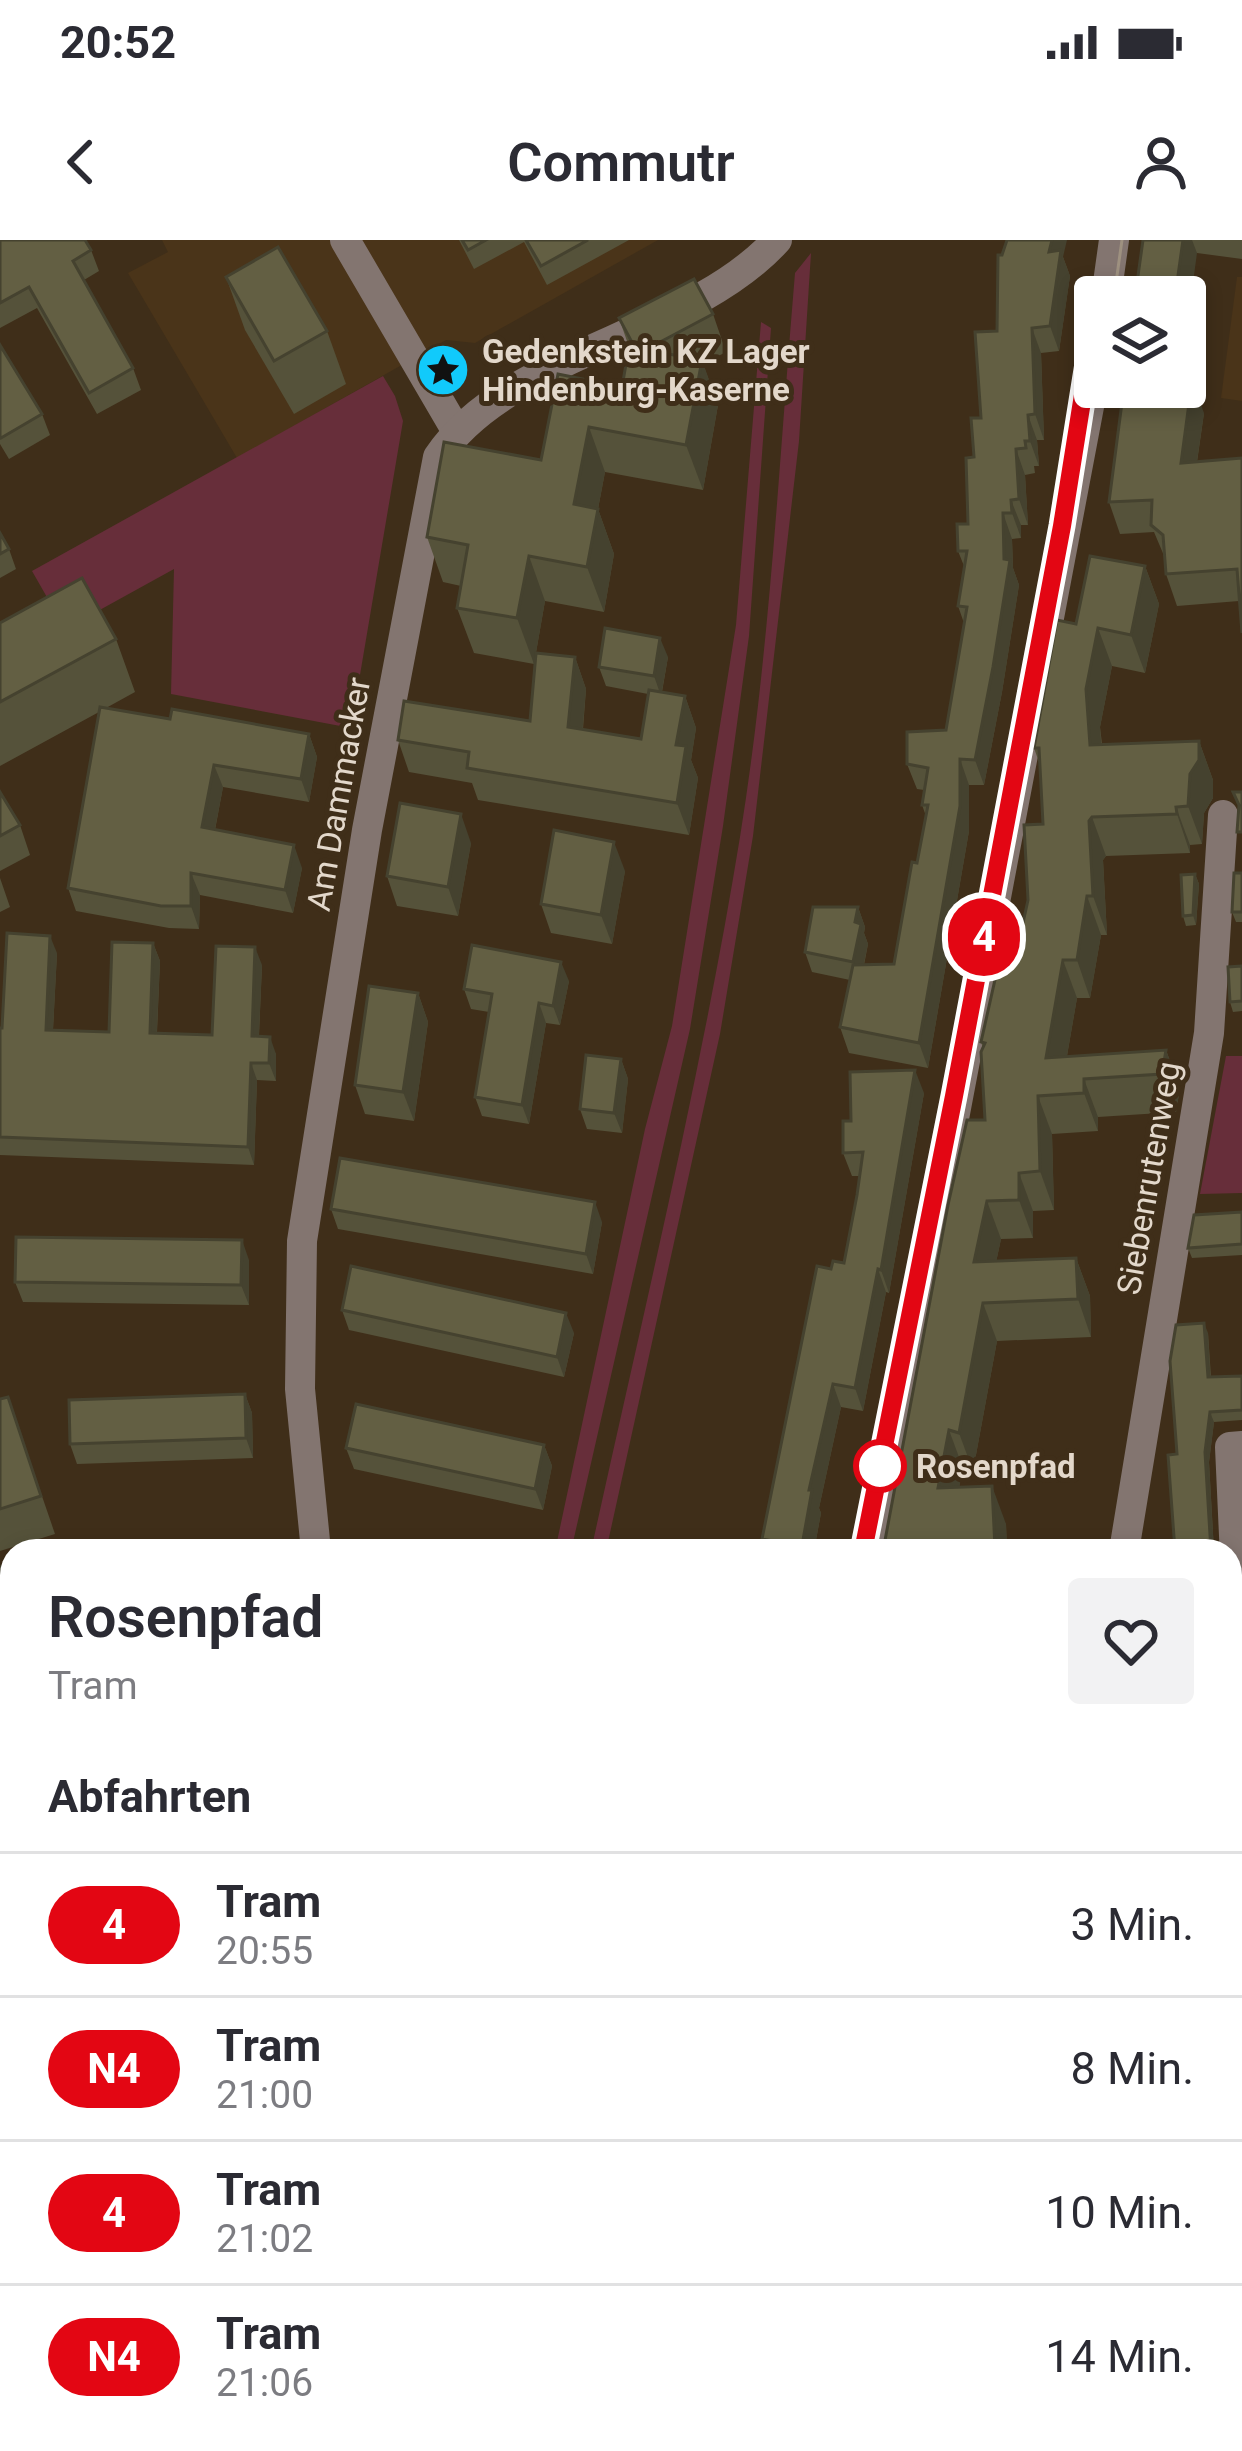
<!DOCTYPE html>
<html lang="de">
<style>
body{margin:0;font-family:Roboto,sans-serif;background:#f2f2f3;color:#2b2b33;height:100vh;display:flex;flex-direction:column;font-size:45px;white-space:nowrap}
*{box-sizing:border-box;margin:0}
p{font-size:39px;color:#7c7c81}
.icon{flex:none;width:66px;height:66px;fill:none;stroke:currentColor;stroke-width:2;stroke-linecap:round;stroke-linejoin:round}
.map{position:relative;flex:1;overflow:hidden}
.side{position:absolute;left:0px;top:1299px;width:1242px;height:912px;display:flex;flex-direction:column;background:#fff;border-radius:36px 36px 0 0;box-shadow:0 6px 18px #0003}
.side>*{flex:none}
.badge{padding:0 24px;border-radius:39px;font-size:42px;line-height:78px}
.controls{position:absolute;left:1074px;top:36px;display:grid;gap:24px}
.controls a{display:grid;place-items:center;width:132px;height:132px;border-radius:12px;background:#fff;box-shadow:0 6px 18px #0003;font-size:60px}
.map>.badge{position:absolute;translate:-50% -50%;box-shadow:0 0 0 6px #fff}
h2{padding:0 48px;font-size:45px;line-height:108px}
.round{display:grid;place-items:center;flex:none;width:126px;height:126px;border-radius:12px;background:#f2f2f3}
.headline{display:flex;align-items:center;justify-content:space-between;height:204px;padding:0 48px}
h1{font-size:57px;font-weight:600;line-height:90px}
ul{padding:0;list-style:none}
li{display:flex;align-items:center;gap:36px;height:144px;padding:0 48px;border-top:3px solid #e1e1e2}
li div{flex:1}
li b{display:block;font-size:45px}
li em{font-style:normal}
li .badge{min-width:132px;font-weight:700;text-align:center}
.status{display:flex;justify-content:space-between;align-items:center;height:84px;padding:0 60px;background:#fff;direction:ltr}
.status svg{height:33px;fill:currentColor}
header{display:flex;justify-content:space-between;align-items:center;height:156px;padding:0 48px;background:#fff;font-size:54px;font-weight:600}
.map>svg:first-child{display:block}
.built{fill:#4a3419}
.green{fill:#672e3a}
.water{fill:#0c1b00;stroke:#4c543d;stroke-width:3}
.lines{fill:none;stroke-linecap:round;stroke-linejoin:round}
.minor{stroke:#837570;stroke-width:30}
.tram{stroke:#9e9180;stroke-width:3}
.wall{fill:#55523a}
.shaded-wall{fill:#45422f}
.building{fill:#635f43;stroke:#45422f;stroke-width:3}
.line-casing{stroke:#fff;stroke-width:27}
.line{stroke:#e30613;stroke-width:18}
.stop-dot{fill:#fff;stroke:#e30613;stroke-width:6}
.labels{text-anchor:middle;stroke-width:10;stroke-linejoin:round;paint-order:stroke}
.poi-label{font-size:33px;font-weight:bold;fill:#e3d8cb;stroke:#3f2e19;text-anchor:start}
.street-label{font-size:33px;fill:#e3d8cb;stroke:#3f2e19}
.stop-label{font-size:33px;font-weight:bold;fill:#e3d8cb;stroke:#3f2e19;text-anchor:start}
</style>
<div class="status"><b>20:52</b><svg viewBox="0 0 49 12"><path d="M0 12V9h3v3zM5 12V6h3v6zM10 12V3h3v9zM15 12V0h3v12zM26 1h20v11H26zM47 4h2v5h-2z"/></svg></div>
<header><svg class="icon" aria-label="back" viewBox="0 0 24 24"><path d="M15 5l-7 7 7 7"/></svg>Commutr<svg class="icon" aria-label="person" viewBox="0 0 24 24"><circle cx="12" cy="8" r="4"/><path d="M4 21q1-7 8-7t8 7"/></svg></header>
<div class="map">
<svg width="1242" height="2211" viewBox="0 0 1242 2211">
<rect width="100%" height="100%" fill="#3f2e19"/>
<g class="built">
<path d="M162,0H658L475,103L446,100L237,218L128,33L168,12Z"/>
<path d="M1237,37H1242V161L1221,158Z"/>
</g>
<g class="green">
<path d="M811,13L799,201L753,596L720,794L606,1311H591C643,1073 701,837 740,597C770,411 779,221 795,33Z"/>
<path d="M761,82L771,88L749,396L723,586L690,789L571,1311H555L645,889L672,786L736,385Z"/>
<path d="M383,136L395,156L403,181L351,488L171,454L174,329L0,425V387L48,359L32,331Z"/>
<path d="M1226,816H1242V953L1200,954Z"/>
<path d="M0,1498L12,1535V1910L0,1878Z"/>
<path d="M1242,2123V2211H1105L1104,2199H1230V2124Z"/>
<path d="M120,2199H482L480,2211H124Z"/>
</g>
<path class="water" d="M0,1878L12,1910V2199H120L124,2211H0Z"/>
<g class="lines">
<g class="minor">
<path d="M345,0L456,190"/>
<path d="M1106,57L1114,0"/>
<path d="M1242,1206L1230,1207L1238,1384H1242"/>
<path d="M316,1311L300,1149L302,1001L367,590L438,217C507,113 690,96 777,0"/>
<path d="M872,1311L1095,135"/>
<path d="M1124,1311L1209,793L1223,575"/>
<path d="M1230,1583L1242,1582"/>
<path d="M1230,1826L1242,1825"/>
<path d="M1080,2199L1081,2211"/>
<path d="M680,2211L684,2199"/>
</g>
<g class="tram">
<path d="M1114,57L1122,0"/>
<path d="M863,1311L954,856L1075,213L1095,81"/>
<path d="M674,2211L677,2199"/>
</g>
</g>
<g class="wall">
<path d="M0,0L91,10L99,31L84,40L133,128L141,150L97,174L37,68L0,88Z"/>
<path d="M459,0H629L547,45L524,2L474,29Z"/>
<path d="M1143,0H1242V19L1197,13Z"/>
<path d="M1063,17L1070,36L1059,111L1041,113L1044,200H1037L1039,226H1034L1035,233L1025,235L1028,285H1021V298L1012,299L1013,328L1019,345L1002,452L984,545H969V591L928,828L849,813L840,787L850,740L812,732L805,712L858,667L865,687L864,693L868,704L864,725L894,724L917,623L926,576L922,565L924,550L917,549L907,524L946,490L964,383L958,366L964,326L958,311L968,284L974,217L997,91Z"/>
<path d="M226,37L327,91L346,144L294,174L245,90Z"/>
<path d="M713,74L726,112L703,124L718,165L703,250L605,232L598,269L614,314L604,372L545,361L534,424L474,413L457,368L461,346L443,342L427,297L541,220L622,147L629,107L619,78Z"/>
<path d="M0,105L42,174L50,195L9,219L0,204Z"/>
<path d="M1204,173L1197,222L1242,218L1239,361L1177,366L1166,334L1165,318L1154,292L1120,294L1109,262Z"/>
<path d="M0,293L9,309L16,329L0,338Z"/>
<path d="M1145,326L1159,364L1145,433L1112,426L1100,487L1102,504L1199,501L1213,540V558L1204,573L1202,604L1190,605V613L1106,616L1103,620L1107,695H1101L1090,758H1077L1067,816L1166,810L1180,848L1176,872L1098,877V891L1052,894L1054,970L1033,971V998L1001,999L996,1022L1076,1018L1090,1056L1091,1097L997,1101L973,1231L963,1228L959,1247L1006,1284L1007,1311H883L985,880L983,808L981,802L1016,715L1043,584L1040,525L1034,508L1076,384Z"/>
<path d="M0,383L116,399L135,452L106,468L170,479L309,494L317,517L309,562L223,547L215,590L302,628L293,673L200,655L199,689L169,688L76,671L68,648L99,472L0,526Z"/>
<path d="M575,417L586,449L583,489L641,499L648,454L606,446L599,427L668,417L662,452L685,456L696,488L691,520L698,538L689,595L478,560L472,543L409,532L398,500L530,481Z"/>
<path d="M0,552L20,585L30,615L0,631Z"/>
<path d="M471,603L458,676L397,666L387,636Z"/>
<path d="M625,631L612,704L551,693L541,664Z"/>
<path d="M1242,633V682H1236L1232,672Z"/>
<path d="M1195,634L1199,644L1196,685L1186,686L1183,676Z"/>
<path d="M0,638L10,667L0,672Z"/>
<path d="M153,703L160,721L157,793L212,795L262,725L259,796L276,814V841L257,840L254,925L0,915V788H2L57,713L53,790L109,792Z"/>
<path d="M1242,726V771L1233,772L1230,762Z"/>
<path d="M569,741L560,785L546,783L529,884L482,876L475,857L489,772L471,769L464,749Z"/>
<path d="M418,753L428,782L414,881L365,874L355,845Z"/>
<path d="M621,819L628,839L622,893L587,889L580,869Z"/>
<path d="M924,853L889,1053L886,1052L863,1171L841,1167L819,1268L821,1273L814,1311H767L762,1299L831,1029L844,1023L860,936H852L843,913L851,881Z"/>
<path d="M331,969L602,982L593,1034L338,989Z"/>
<path d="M1242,972V1015L1192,1018L1188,1008Z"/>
<path d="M249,1020V1065L23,1062L15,1042Z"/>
<path d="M342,1070L574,1093L564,1137L349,1090Z"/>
<path d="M1208,1093L1211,1137L1242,1136V1180L1214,1182L1209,1222L1214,1311H1175L1177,1214Z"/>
<path d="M245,1154L252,1173L253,1218L77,1224L70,1204Z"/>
<path d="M8,1157L55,1294L0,1311V1159Z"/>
<path d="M544,1205L552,1226L543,1270L354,1229L346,1208Z"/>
<path d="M1230,1399H1242V1447L1230,1448L1232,1467H1230Z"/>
<path d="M1242,1497V1552L1230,1553V1498Z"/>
<path d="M1242,1585V1642L1230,1643V1586Z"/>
<path d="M1242,1746V1806L1230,1807V1747Z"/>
<path d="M1242,1826V1885L1230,1886V1827Z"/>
</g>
<g class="shaded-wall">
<path d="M1052,0H1067L1063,17L1070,36L1059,111L1050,86L1049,12Z"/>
<path d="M1183,0H1192L1197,13L1185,102V57H1175Z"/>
<path d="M1032,88L1041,113L1044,200L1035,174Z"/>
<path d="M702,120L718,165L703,250L686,205Z"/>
<path d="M1192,141L1204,173L1192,255L1181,223Z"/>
<path d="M1028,175L1037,200L1039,226L1030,201Z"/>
<path d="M589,187L605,232L598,269L614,314L604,372L587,327L574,264Z"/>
<path d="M1016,209L1025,235L1028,285L1019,259Z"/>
<path d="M1011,260L1021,285V298L1012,273Z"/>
<path d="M1003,273L1012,299L1013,328L1019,345L1002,452L984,545L975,520L1004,319Z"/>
<path d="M529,316L545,361L534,424L517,378Z"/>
<path d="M1145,326L1159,364L1145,433L1131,395Z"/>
<path d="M1098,388L1112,426L1100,487L1104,543L1090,505L1086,449Z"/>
<path d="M660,398L668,417L661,456L654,436Z"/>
<path d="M575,417L586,449L580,519L568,487Z"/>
<path d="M685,456L696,488L691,520L698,538L689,595L677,563L676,505Z"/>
<path d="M309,494L317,517L309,562L301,539Z"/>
<path d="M1199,501L1213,540V558L1204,573L1202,604L1188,566L1190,534Z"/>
<path d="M960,519L969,545V591L928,828L919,803Z"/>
<path d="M214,525L223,547L211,610L202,587Z"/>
<path d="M1176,567L1190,605V613L1177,574Z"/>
<path d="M461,574L471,603L458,676L448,647Z"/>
<path d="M1092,577L1106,616L1103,620L1107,695L1093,656L1089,581Z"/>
<path d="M614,602L625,631L612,704L601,675Z"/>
<path d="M294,605L302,628L293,673L285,650Z"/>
<path d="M191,633L200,655L199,689L191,666Z"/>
<path d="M1195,634L1199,644L1196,685L1193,675Z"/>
<path d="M1087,656L1101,695L1090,758L1077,720Z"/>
<path d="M858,667L865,687L864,693L868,704L860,742L853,722L855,682Z"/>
<path d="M50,696L57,713L52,808L46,790Z"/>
<path d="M153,703L160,721L156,810L150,793Z"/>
<path d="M255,707L262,725L258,814L252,796Z"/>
<path d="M1063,720L1077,758L1060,856L1046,818Z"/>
<path d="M561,722L569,741L560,785L553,766Z"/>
<path d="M418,753L428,782L414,881L403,852Z"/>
<path d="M539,763L546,783L529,884L522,865Z"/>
<path d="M270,797L276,814V841L269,823Z"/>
<path d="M1166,810L1180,848L1176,872L1162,834Z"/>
<path d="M621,819L628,839L622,893L614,873Z"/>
<path d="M251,823L257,840L254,925L248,907Z"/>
<path d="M915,830L924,853L889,1053L881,1030Z"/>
<path d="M1084,839L1098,877V891L1084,853Z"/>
<path d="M1038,856L1052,894L1054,970L1040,931Z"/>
<path d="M1019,933L1033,971V998L1019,960Z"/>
<path d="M987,961L1001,999L988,1061L974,1022Z"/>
<path d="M595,962L602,982L593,1034L586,1014Z"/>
<path d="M242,1000L249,1020V1065L241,1045Z"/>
<path d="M1076,1018L1090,1056L1091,1097L1078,1059Z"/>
<path d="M878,1029L886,1052L863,1171L855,1148Z"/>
<path d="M983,1063L997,1101L973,1231L959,1193Z"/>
<path d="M566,1073L574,1093L564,1137L557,1117Z"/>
<path d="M1204,1083L1208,1093L1211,1147L1208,1137Z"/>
<path d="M833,1144L841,1167L819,1268L821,1273L814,1311H801L809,1250Z"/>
<path d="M245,1154L252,1173L253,1218L246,1198Z"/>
<path d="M1210,1172L1214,1182L1209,1222L1214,1311H1211L1205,1212Z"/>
<path d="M949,1190L963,1228L952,1286L938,1248Z"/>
<path d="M544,1205L552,1226L543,1270L535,1249Z"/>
<path d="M992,1246L1006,1284L1007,1311H996L995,1308Z"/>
<path d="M624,2199H642L639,2211H620Z"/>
<path d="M746,2199H756V2211H745Z"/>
<rect x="1048" y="2199" width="8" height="12"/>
</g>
<g class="building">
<path d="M0,0H85L91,10L73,21L133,128L89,153L29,47L0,63Z"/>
<path d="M462,0H486L468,10Z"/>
<path d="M526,0H588L541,26Z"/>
<path d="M1007,0H1052L1049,12L1061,10L1050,86L1032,88L1035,174L1028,175L1030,201H1025L1026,208L1016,209L1019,259L1011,260L1012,273H1003L1004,319L1010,320L993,427L975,520L960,519V566L919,803L840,787L853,725L894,724L912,622L917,623L928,565H922L928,528L907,524V492L946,490L967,367L958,366L967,311H958L957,284H968L966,218L974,217L971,178H981L975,92L997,91L998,15H1002Z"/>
<path d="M1143,0H1183L1175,57H1135Z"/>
<path d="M278,7L327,91L274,121L226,37Z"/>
<path d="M694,39L713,74L645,110L635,108L619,78Z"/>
<path d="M0,105L42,174L1,198L0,196Z"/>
<path d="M629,107L702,120L686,205L589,187L574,264L598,269L587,327L529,316L517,378L457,368L468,305L427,297L444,202L541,220L558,134L622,147Z"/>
<path d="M1185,140L1192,141L1181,223L1242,218V393L1237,329L1166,334L1163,295L1151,285L1152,260L1109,262L1124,147H1185Z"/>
<path d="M0,293L9,309L0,314Z"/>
<path d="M1090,316L1145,326L1131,395L1098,388L1086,449L1090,505L1199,501V520L1190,534L1188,566L1176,567L1177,574L1092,577L1089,581L1093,656H1087L1077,720H1063L1046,818L1166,810L1162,834L1084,839V853L1038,856L1040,931L1019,933V960L987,961L974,1022L1076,1018L1078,1059L983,1063L959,1193L949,1190L938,1248L992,1246L995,1308L960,1309V1311H883L948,965L967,880H985L981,812L985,803L981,802L1001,713L1016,715L1028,660L1024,585L1043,584L1039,508H1034L1057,380L1076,384Z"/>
<path d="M82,338L116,399L0,462V383Z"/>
<path d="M605,388L660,398L654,436L599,427Z"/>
<path d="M536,413L575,417L568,487L641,499L649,450L685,456L676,505L686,506L677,563L467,528L469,512L398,500L404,461L530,481Z"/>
<path d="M100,467L170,479L172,469L309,494L301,539L214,525L202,587L294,605L285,650L191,633V666H161L68,648Z"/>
<path d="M0,552L20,585L0,596Z"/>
<path d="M1233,552H1242V592H1237L1239,565Z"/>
<path d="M400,563L461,574L448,647L387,636Z"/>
<path d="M554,590L614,602L601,675L541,664Z"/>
<path d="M1234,633H1242V672H1232Z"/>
<path d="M1195,634L1193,675L1183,676L1181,635Z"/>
<path d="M813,667H858L855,682L861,684L853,722L805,712Z"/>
<path d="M7,693L50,696L46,790L109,792L112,702L153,703L150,793L212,795L216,706L255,707L252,796L270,797L269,823H251L248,907L0,897V788H2Z"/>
<path d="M472,705L561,722L553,766L539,763L522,865L475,857L492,754L464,749Z"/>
<path d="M1242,726V761L1230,762L1228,727Z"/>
<path d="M369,746L418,753L403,852L355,845Z"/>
<path d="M586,815L621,819L614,873L580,869Z"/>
<path d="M915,830L881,1030L878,1029L855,1148L833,1144L809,1250H812L801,1311H778L779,1302L762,1299L817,1026L831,1029L833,1021L844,1023L857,955L863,912L843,913V881H851L850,832Z"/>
<path d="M340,918L595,962L586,1014L331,969Z"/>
<path d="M1242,972V1004L1188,1008L1194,975Z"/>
<path d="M16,997L242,1000L241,1045L15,1042Z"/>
<path d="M351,1026L566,1073L557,1117L342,1070Z"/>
<path d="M1204,1083L1208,1137L1242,1136V1170L1210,1172L1205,1212L1211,1311H1175L1168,1215L1177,1214L1170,1121L1176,1085Z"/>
<path d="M245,1154L246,1198L70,1204L69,1160Z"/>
<path d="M8,1157L41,1256L0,1269V1159Z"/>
<path d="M356,1164L544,1205L535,1249L346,1208Z"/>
<path d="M260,1303L261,1311H155Z"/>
<path d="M368,1305L397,1311H367Z"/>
<path d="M12,1323V1392L0,1355V1327Z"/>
<path d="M1230,1399H1242V1437L1230,1438Z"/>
<path d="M1242,1497V1532L1230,1533V1498Z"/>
<path d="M1242,1585V1621L1230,1622V1586Z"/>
<path d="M1242,1746V1786L1230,1787V1747Z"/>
<path d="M1242,1826V1859H1230V1827Z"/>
<path d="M559,2199H624L620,2211H556Z"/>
<path d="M692,2199H746L745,2211H689Z"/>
<rect x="1000" y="2199" width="48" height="12"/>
</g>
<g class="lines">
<g class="line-casing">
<path id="line" d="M863,1311L954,856L1062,286L1095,80"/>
</g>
<use href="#line" class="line"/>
</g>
<defs>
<g id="sight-disc" transform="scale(2.7)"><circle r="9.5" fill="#11cafb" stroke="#3f2e19"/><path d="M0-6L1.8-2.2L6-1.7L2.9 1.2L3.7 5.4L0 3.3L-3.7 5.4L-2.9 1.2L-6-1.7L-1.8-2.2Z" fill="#111"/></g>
</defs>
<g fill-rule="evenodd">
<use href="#sight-disc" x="443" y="130"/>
</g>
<circle class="stop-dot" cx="880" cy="1226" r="24"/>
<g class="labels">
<g class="poi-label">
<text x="482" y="123">Gedenkstein KZ Lager<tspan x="482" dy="38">Hindenburg-Kaserne</tspan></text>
</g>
<g class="street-label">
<text transform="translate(338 554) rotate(-80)" y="12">Am Dammacker</text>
<text transform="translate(1148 938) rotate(-80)" y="12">Siebenrutenweg</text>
</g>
<g class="stop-label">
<text x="916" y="1238">Rosenpfad</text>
</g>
</g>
</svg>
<div class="controls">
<a><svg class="icon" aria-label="layers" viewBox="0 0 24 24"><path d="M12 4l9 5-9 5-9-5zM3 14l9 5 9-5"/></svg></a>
</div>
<b class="badge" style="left:984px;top:697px;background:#e30613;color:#fff">4</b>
<section class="side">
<div class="headline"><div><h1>Rosenpfad</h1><p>Tram</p></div><a class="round"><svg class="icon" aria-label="heart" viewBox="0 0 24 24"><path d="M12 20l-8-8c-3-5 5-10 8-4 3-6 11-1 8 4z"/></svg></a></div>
<h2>Abfahrten</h2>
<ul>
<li><span class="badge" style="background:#e30613;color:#fff">4</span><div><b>Tram</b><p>20:55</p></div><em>3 Min.</em></li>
<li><span class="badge" style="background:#e30613;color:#fff">N4</span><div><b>Tram</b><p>21:00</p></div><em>8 Min.</em></li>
<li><span class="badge" style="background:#e30613;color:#fff">4</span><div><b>Tram</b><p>21:02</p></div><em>10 Min.</em></li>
<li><span class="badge" style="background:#e30613;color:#fff">N4</span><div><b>Tram</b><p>21:06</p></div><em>14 Min.</em></li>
</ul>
</section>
</div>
